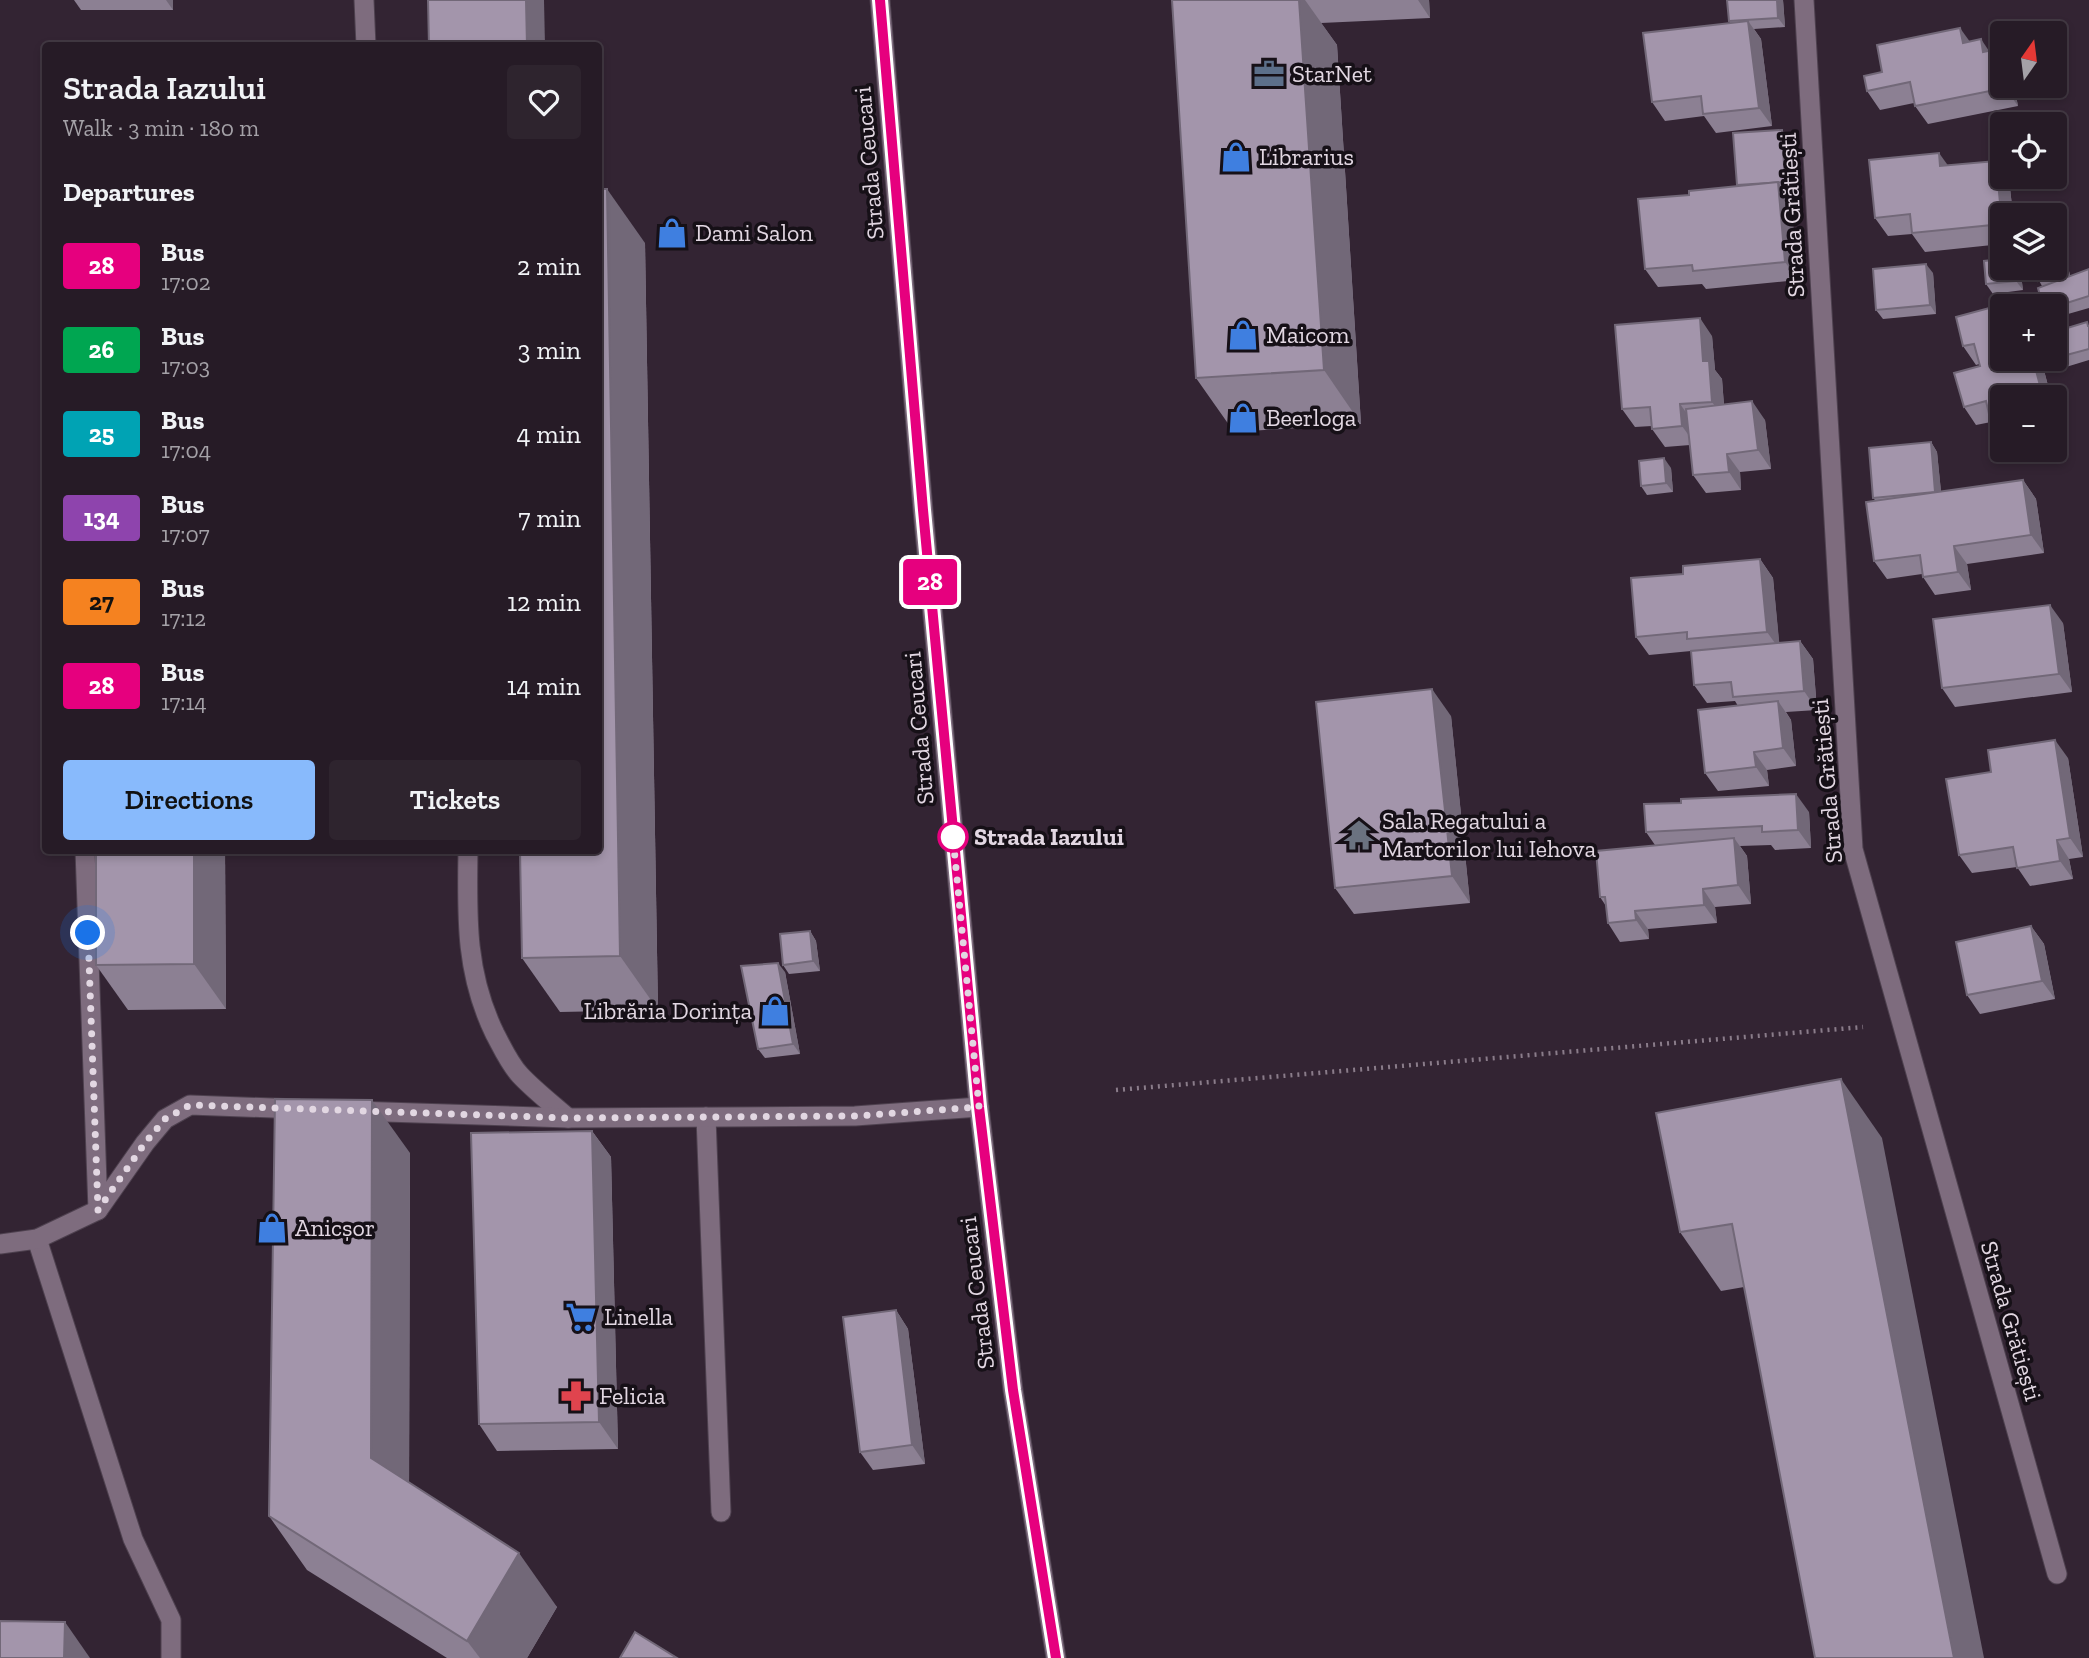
<!DOCTYPE html>
<meta charset="utf-8">
<style>
body{margin:0;font-family:"Zilla Slab",serif;background:#2e242e;color:#f1f3f6;height:100vh;display:flex;flex-direction:column;font-size:26px;white-space:nowrap}
*{box-sizing:border-box;margin:0}
p{font-size:23px;color:#a4a1a7}
.icon{flex:none;width:38px;height:38px;fill:none;stroke:currentColor;stroke-width:2;stroke-linecap:round;stroke-linejoin:round}
.map{position:relative;flex:1;overflow:hidden}
.panel{position:absolute;left:42px;top:42px;width:560px;height:812px;display:flex;flex-direction:column;background:#261b26;border-radius:7px;box-shadow:0 4px 10px #0003,0 0 0 2px #423943}
.panel>*{flex:none}
.badge{padding:0 14px;border-radius:5px;font-size:24px;line-height:46px}
.needle{width:46px;rotate:14deg}
.tools{position:absolute;left:1990px;top:21px;display:grid;gap:14px}
.tools a{display:grid;place-items:center;width:77px;height:77px;border-radius:7px;background:#261b26;box-shadow:0 4px 10px #0003,0 0 0 2px #423943;font-size:35px}
.you{position:absolute;width:35px;height:35px;margin:-18px;border:5px solid #fff;border-radius:50%;background:#1a73e8;box-shadow:0 0 0 10px #1a73e833}
.map>.badge{position:absolute;translate:-50% -50%;box-shadow:0 0 0 4px #fff}
h2{padding:0 21px;font-size:26px;line-height:63px}
.round{display:grid;place-items:center;flex:none;width:74px;height:74px;border-radius:7px;background:#2e242e}
.overview{display:flex;align-items:center;justify-content:space-between;height:119px;padding:0 21px}
h1{font-size:33px;font-weight:600;line-height:52px}
.primary-button{display:flex;gap:14px;margin-top:auto;padding:14px 21px}
.primary-button a{flex:1;height:80px;border-radius:7px;background:#88bafc;color:#111;font-size:28px;font-weight:600;line-height:80px;text-align:center}
.primary-button a+a{background:#2e242e;color:#f1f3f6}
ul{padding:0;list-style:none}
li{display:flex;align-items:center;gap:21px;height:84px;padding:0 21px}
li div{flex:1}
li b{display:block;font-size:26px}
li em{font-style:normal}
li .badge{min-width:77px;font-weight:700;text-align:center}
.map>svg:first-child{display:block}
.lines{fill:none;stroke-linecap:round;stroke-linejoin:round}
.service-casing{stroke:#4e414f;stroke-width:21}
.minor-casing{stroke:#4e414f;stroke-width:21}
.tertiary-casing{stroke:#4e414f;stroke-width:21}
.path{stroke:#8a7c8a;stroke-width:4.5;stroke-dasharray:2 5;stroke-linecap:butt}
.service{stroke:#7e6c7e;stroke-width:19}
.minor{stroke:#7e6c7e;stroke-width:19}
.tertiary{stroke:#7e6c7e;stroke-width:19}
.wall{fill:#8c8093}
.shaded-wall{fill:#726878}
.building{fill:#a395ab;stroke:#726878;stroke-width:2}
.line-casing{stroke:#fff;stroke-width:16}
.line{stroke:#e6007e;stroke-width:10}
.walk{stroke:#e2d7e2;stroke-width:7;stroke-dasharray:0 12.6}
.stop-dot{fill:#fff;stroke:#e6007e;stroke-width:3.5}
.labels{text-anchor:middle;stroke-width:7;stroke-linejoin:round;paint-order:stroke}
.poi-label{font-size:24px;fill:#e2d7e2;stroke:#161017;text-anchor:start}
.street-label{font-size:24px;fill:#e2d7e2;stroke:#161017}
.stop-label{font-size:24px;font-weight:bold;fill:#e2d7e2;stroke:#161017;text-anchor:start}
</style>
<div class="map">
<svg width="2089" height="1658" viewBox="0 0 2089 1658">
<rect width="100%" height="100%" fill="#332433"/>
<g class="lines">
<g class="service-casing">
<g id="service">
<path d="M364,0L366,46"/>
<path d="M85,850L98,1210"/>
<path d="M468,850C467,916 465,973 495,1034C502,1047 509,1063 520,1075C534,1090 552,1104 568,1118"/>
<path d="M706,1117L721,1512"/>
<path d="M37,1239L133,1539L171,1620V1658"/>
</g>
</g>
<g class="minor-casing">
<g id="minor">
<path d="M1804,0L1853,849L2057,1574"/>
<path d="M354,1111L568,1118L855,1116L979,1107"/>
<path d="M0,1244L37,1239L98,1210L145,1143L165,1119L190,1105L299,1109"/>
</g>
</g>
<g class="tertiary-casing">
<path id="tertiary" d="M880,0L923,510L979,1107L1013,1390L1056,1658"/>
</g>
<path class="path" d="M1116,1090L1863,1027"/>
<use href="#service" class="service"/>
<use href="#minor" class="minor"/>
<use href="#tertiary" class="tertiary"/>
</g>
<g class="wall">
<path d="M74,0H173V10H81Z"/>
<path d="M1172,0H1429L1430,18L1321,23L1337,45L1361,424L1234,432L1196,378Z"/>
<path d="M1727,0H1783L1785,27L1754,29L1761,39L1772,126L1716,133L1704,116L1665,121L1652,102L1730,23Z"/>
<path d="M1970,41L1989,51L2002,48V86H2017H2014L2018,106L1928,124L1915,106L1914,103L1880,110L1867,91L1882,72Z"/>
<path d="M1782,130L1788,140L1792,192H1785L1791,201L1798,280L1706,289L1702,284L1658,287L1645,269L1689,195L1738,186L1737,185Z"/>
<path d="M1996,161L2002,169V177H2008L2009,179L2013,215H2002V244L1925,252L1912,234L1888,236L1875,218L1948,165Z"/>
<path d="M2058,241L2064,250L2070,276L2089,269V308L2054,318V306H2002V359H2041L2051,397H2002V441L1992,427L1991,422L1976,425L1964,407L1954,373L1980,366L1979,364L1976,365L1963,346L1956,317L2038,295L2040,299L2038,288L2042,286L2032,268H2054V242Z"/>
<path d="M645,243L658,1010L560,1012L522,958Z"/>
<path d="M2002,268H2020L2023,290L1993,294L1986,284Z"/>
<path d="M1933,273L1936,314L1883,319L1876,310Z"/>
<path d="M2089,325V360L2066,367L2059,357L2058,354L2054,355V329L2055,332Z"/>
<path d="M1712,336L1715,370L1722,379L1724,405L1765,420L1771,469L1740,472L1741,490L1706,493L1693,475L1690,445L1665,447L1652,429V426L1635,427L1622,409Z"/>
<path d="M2054,409L2063,440L2054,442Z"/>
<path d="M1931,442L1937,452L1941,492L2023,480L2036,499L2044,553L1967,564L1971,590L1935,595L1923,577L1922,574L1887,579L1874,561L1876,501L1873,498Z"/>
<path d="M1671,468L1673,492L1647,495L1641,486Z"/>
<path d="M1760,559L1773,578L1779,643L1800,641L1813,659L1817,710L1786,712L1791,720L1796,766L1767,770L1769,786L1718,791L1705,773L1738,706L1735,701L1707,703L1694,685L1691,651L1649,655L1636,637L1683,574Z"/>
<path d="M2063,623L2072,692L1955,707L1942,688Z"/>
<path d="M1451,716L1470,903L1354,914L1335,888Z"/>
<path d="M2068,758L2083,857L2069,859L2073,879L2030,886L2017,867L1972,873L1959,855L1991,772Z"/>
<path d="M1809,812L1811,848L1775,850L1771,845L1740,846L1747,856L1751,904L1715,907L1717,923L1648,929L1649,939L1620,942L1608,923L1606,906L1600,897L1655,845L1646,832Z"/>
<path d="M225,850L226,1009L128,1010L96,965Z"/>
<path d="M2031,926L2044,944L2055,999L1980,1014L1967,995Z"/>
<path d="M810,931L816,941L820,971L789,974L783,965Z"/>
<path d="M785,972L800,1054L765,1058L758,1049Z"/>
<path d="M592,1131L611,1157L618,1449L497,1451L479,1424Z"/>
<path d="M1882,1138L1744,1287L1721,1291L1680,1232Z"/>
<path d="M410,1153L409,1482L557,1607L527,1658H447L307,1570L269,1516Z"/>
<path d="M896,1310L908,1329L925,1464L873,1470L860,1452Z"/>
</g>
<g class="shaded-wall">
<path d="M166,0H173V10Z"/>
<path d="M526,0H544L545,46H527Z"/>
<path d="M1299,0H1305L1337,45L1361,424L1324,370Z"/>
<path d="M1418,0H1429L1430,18Z"/>
<path d="M1777,0H1783L1785,27L1778,18Z"/>
<path d="M1748,21L1761,39L1772,126L1759,108Z"/>
<path d="M1960,28L1973,46L1963,43Z"/>
<path d="M1981,39L1993,57L1983,52Z"/>
<path d="M2005,86H2014L2018,106L2005,88Z"/>
<path d="M1782,130L1788,140L1792,192L1785,182Z"/>
<path d="M1939,153L1952,171L1940,166Z"/>
<path d="M1996,161L2002,169V177H2008L2009,179L2013,215H2002Z"/>
<path d="M1778,182L1791,201L1798,280L1785,262Z"/>
<path d="M607,189L645,243L658,1010L620,956Z"/>
<path d="M2058,241L2064,250L2072,283L2066,273Z"/>
<path d="M1926,264L1933,273L1936,314L1930,305Z"/>
<path d="M2015,268H2020L2023,290L2016,281Z"/>
<path d="M1700,318L1712,336L1715,370L1722,379L1725,420L1712,402L1703,361Z"/>
<path d="M2033,359H2041L2051,397H2043Z"/>
<path d="M1752,401L1765,420L1771,469L1758,450Z"/>
<path d="M1680,404L1693,422L1695,444L1682,426Z"/>
<path d="M2054,409L2063,440L2054,428Z"/>
<path d="M1931,442L1937,452L1942,501L1935,492Z"/>
<path d="M1727,454L1740,472L1741,490L1729,472Z"/>
<path d="M1664,458L1671,468L1673,492L1666,483Z"/>
<path d="M2023,480L2036,499L2044,553L2031,535Z"/>
<path d="M1954,546L1967,564L1971,590L1958,572Z"/>
<path d="M1760,559L1773,578L1780,650L1767,632Z"/>
<path d="M2050,605L2063,623L2072,692L2059,674Z"/>
<path d="M1800,641L1813,659L1817,710L1804,691Z"/>
<path d="M1432,689L1451,716L1470,903L1452,876Z"/>
<path d="M1778,701L1791,720L1796,766L1783,748Z"/>
<path d="M2055,740L2068,758L2083,857L2070,838Z"/>
<path d="M1754,752L1767,770L1769,786L1756,767Z"/>
<path d="M1796,794L1809,812L1811,848L1798,830Z"/>
<path d="M1734,838L1747,856L1751,904L1738,885Z"/>
<path d="M2057,840L2069,859L2073,879L2060,861Z"/>
<path d="M194,850H225L226,1009L194,964Z"/>
<path d="M1703,889L1715,907L1717,923L1704,905Z"/>
<path d="M1635,911L1648,929L1649,939L1636,920Z"/>
<path d="M2031,926L2044,944L2055,999L2042,981Z"/>
<path d="M810,931L816,941L820,971L813,961Z"/>
<path d="M778,963L785,972L800,1054L793,1044Z"/>
<path d="M1841,1079L1882,1138L1984,1658H1954Z"/>
<path d="M372,1100L410,1153L409,1512L371,1458Z"/>
<path d="M592,1131L611,1157L618,1449L599,1422Z"/>
<path d="M896,1310L908,1329L925,1464L912,1445Z"/>
<path d="M519,1553L557,1607L527,1658H480L467,1641Z"/>
<path d="M65,1622L90,1658H64Z"/>
</g>
<g class="building">
<path d="M428,0H526L527,46H429Z"/>
<path d="M1172,0H1299L1324,370L1196,378Z"/>
<path d="M1727,0H1777L1778,18L1729,21Z"/>
<path d="M1748,21L1759,108L1703,114L1701,96L1652,102L1643,33Z"/>
<path d="M1960,28L1963,43L1981,39L1983,52L2002,48V86H2005V88L1915,106L1910,82L1867,91L1864,76L1882,72L1877,45Z"/>
<path d="M1782,130L1785,182L1737,185L1733,133Z"/>
<path d="M1939,153L1940,166L1996,161L2002,224L1912,233L1910,214L1875,218L1869,160Z"/>
<path d="M1778,182L1785,262L1693,271L1692,265L1645,269L1638,199L1689,195V191Z"/>
<path d="M598,189H607L620,956L522,958L520,850H598Z"/>
<path d="M2058,241L2066,273L2038,281L2035,268H2054V242Z"/>
<path d="M2002,259V268H2015L2016,281L1986,284L1984,261Z"/>
<path d="M1926,264L1930,305L1876,310L1873,269Z"/>
<path d="M2089,269V296L2054,307L2045,306L2041,299L2038,288Z"/>
<path d="M2038,295L2041,306H2002V359H2033L2043,397H2002V424L1992,427L1986,401L1964,407L1954,373L1980,366L1974,344L1963,346L1956,317Z"/>
<path d="M1700,318L1703,361H1709L1712,402L1680,404L1682,426L1652,429L1650,407L1622,409L1615,325Z"/>
<path d="M2087,322L2088,326H2089V349L2059,357L2054,339V332Z"/>
<path d="M1752,401L1758,450L1727,454L1729,472L1693,475L1686,409Z"/>
<path d="M1931,442L1935,492L1873,498L1869,448Z"/>
<path d="M1664,458L1666,483L1641,486L1639,461Z"/>
<path d="M2023,480L2031,535L1954,546L1958,572L1923,577L1920,555L1874,561L1866,502Z"/>
<path d="M1760,559L1767,632L1687,639V632L1636,637L1631,578L1683,574V566Z"/>
<path d="M2050,605L2059,674L1942,688L1933,619Z"/>
<path d="M1800,641L1804,691L1733,697L1731,682L1694,685L1691,651Z"/>
<path d="M1432,689L1452,876L1335,888L1316,702Z"/>
<path d="M1778,701L1783,748L1754,752L1756,767L1705,773L1698,710Z"/>
<path d="M2055,740L2070,838L2057,840L2060,861L2017,868L2013,847L1959,855L1946,779L1991,772L1988,750Z"/>
<path d="M1796,794L1798,830L1762,832V826L1646,832L1644,804L1681,803V799Z"/>
<path d="M1734,838L1738,885L1703,889L1704,905L1635,911L1636,920L1608,923L1605,897H1600L1596,851Z"/>
<path d="M96,850H194V964L96,965Z"/>
<path d="M2031,926L2042,981L1967,995L1956,942Z"/>
<path d="M810,931L813,961L783,965L780,934Z"/>
<path d="M778,963L793,1044L758,1049L741,966Z"/>
<path d="M1841,1079L1954,1658H1815L1732,1224L1680,1232L1656,1113Z"/>
<path d="M275,1099L372,1100L371,1458L519,1553L467,1641L269,1516Z"/>
<path d="M592,1131L599,1422L479,1424L471,1133Z"/>
<path d="M896,1310L912,1445L860,1452L843,1317Z"/>
<path d="M0,1621L65,1622L64,1658H0Z"/>
<path d="M635,1632L677,1658H620Z"/>
</g>
<g class="lines">
<g class="line-casing">
<path id="line" d="M880,0L923,510L979,1107L1013,1390L1056,1658"/>
</g>
<use href="#line" class="line"/>
<path class="walk" d="M88,933L98,1210L145,1143L165,1119L190,1105L568,1118L855,1116L979,1107L953,837"/>
</g>
<defs>
<g id="office-bare" transform="scale(2.415)"><path d="M-6-3h4V-5.5h4V-3h4V5H-6ZM-1-4.5V-3h2v-1.5ZM-6 0V1H6V0Z" fill="#5c6f8a" stroke="#161017" stroke-width="2.5" paint-order="stroke"/></g>
<g id="shop-bare" transform="scale(2.415)"><path d="M-5-2.5h2.3a2.7 3.5 0 0 1 5.4 0H5L5.5 6h-11ZM-1.5-2.5h3a1.5 2.3 0 0 0-3 0Z" fill="#3f7fe0" stroke="#161017" stroke-width="2.5" paint-order="stroke"/></g>
<g id="temple-bare" transform="scale(2.415)"><path d="M0-6L5-2H3V0L6.5 2.5H4V6H1.5V3h-3V6H-4V2.5H-6.5L-3 0V-2H-5Z" fill="#6b7280" stroke="#161017" stroke-width="2.5" paint-order="stroke"/></g>
<g id="supermarket-bare" transform="scale(2.415)"><path d="M-6-5.5h2.5l.6 2H6L4.5 2H-2.5L-4.4-4H-6ZM-1.5 3.2a1.3 1.3 0 1 0 .1 0ZM3 3.2a1.3 1.3 0 1 0 .1 0Z" fill="#3f7fe0" stroke="#161017" stroke-width="2.5" paint-order="stroke"/></g>
<g id="pharmacy-bare" transform="scale(2.415)"><path d="M-2-6h4v4h4v4h-4v4h-4v-4h-4v-4h4Z" fill="#e0444e" stroke="#161017" stroke-width="2.5" paint-order="stroke"/></g>
</defs>
<g fill-rule="evenodd">
<use href="#office-bare" x="1269" y="74"/>
<use href="#shop-bare" x="1236" y="157"/>
<use href="#shop-bare" x="672" y="233"/>
<use href="#shop-bare" x="1243" y="335"/>
<use href="#shop-bare" x="1243" y="418"/>
<use href="#temple-bare" x="1359" y="835"/>
<use href="#shop-bare" x="775" y="1011"/>
<use href="#shop-bare" x="272" y="1228"/>
<use href="#supermarket-bare" x="581" y="1317"/>
<use href="#pharmacy-bare" x="576" y="1396"/>
</g>
<circle class="stop-dot" cx="953" cy="837" r="14"/>
<g class="labels">
<g class="poi-label">
<text x="1292" y="82">StarNet</text>
<text x="1259" y="165">Librarius</text>
<text x="695" y="241">Dami Salon</text>
<text x="1266" y="343">Maicom</text>
<text x="1266" y="426">Beerloga</text>
<text x="1382" y="829">Sala Regatului a<tspan x="1382" dy="28">Martorilor lui Iehova</tspan></text>
<text x="752" y="1019" text-anchor="end">Librăria Dorința</text>
<text x="295" y="1236">Anicșor</text>
<text x="604" y="1325">Linella</text>
<text x="599" y="1404">Felicia</text>
</g>
<g class="street-label">
<text transform="translate(869 163) rotate(-95)" y="8">Strada Ceucari</text>
<text transform="translate(1792 215) rotate(-93)" y="8">Strada Grătiești</text>
<text transform="translate(919 728) rotate(-95)" y="8">Strada Ceucari</text>
<text transform="translate(1827 781) rotate(-95)" y="8">Strada Grătiești</text>
<text transform="translate(977 1293) rotate(-97)" y="8">Strada Ceucari</text>
<text transform="translate(2011 1321) rotate(74)" y="8">Strada Grătiești</text>
</g>
<g class="stop-label">
<text x="974" y="845">Strada Iazului</text>
</g>
</g>
</svg>
<div class="tools">
<a><svg class="needle" viewBox="-14 -14 28 28"><path d="M0-13l5 13h-10z" fill="#e53935"/><path d="M0 13l5-13h-10z" fill="#a4a1a7"/></svg></a>
<a><svg class="icon" aria-label="locate" viewBox="0 0 24 24"><circle cx="12" cy="12" r="6"/><path d="M12 2v4M12 18v4M2 12h4M18 12h4"/></svg></a>
<a><svg class="icon" aria-label="layers" viewBox="0 0 24 24"><path d="M12 4l9 5-9 5-9-5zM3 14l9 5 9-5"/></svg></a>
<a>+</a>
<a>−</a>
</div>
<div class="you" style="left:88px;top:933px"></div>
<b class="badge" style="left:930px;top:582px;background:#e6007e;color:#fff">28</b>
<section class="panel">
<div class="overview"><div><h1>Strada Iazului</h1><p>Walk · 3 min · 180 m</p></div><a class="round"><svg class="icon" aria-label="heart" viewBox="0 0 24 24"><path d="M12 20l-8-8c-3-5 5-10 8-4 3-6 11-1 8 4z"/></svg></a></div>
<h2>Departures</h2>
<ul>
<li><span class="badge" style="background:#e6007e;color:#fff">28</span><div><b>Bus</b><p>17:02</p></div><em>2 min</em></li>
<li><span class="badge" style="background:#00a651;color:#fff">26</span><div><b>Bus</b><p>17:03</p></div><em>3 min</em></li>
<li><span class="badge" style="background:#00a3b4;color:#fff">25</span><div><b>Bus</b><p>17:04</p></div><em>4 min</em></li>
<li><span class="badge" style="background:#8e44ad;color:#fff">134</span><div><b>Bus</b><p>17:07</p></div><em>7 min</em></li>
<li><span class="badge" style="background:#f58220;color:#111">27</span><div><b>Bus</b><p>17:12</p></div><em>12 min</em></li>
<li><span class="badge" style="background:#e6007e;color:#fff">28</span><div><b>Bus</b><p>17:14</p></div><em>14 min</em></li>
</ul>
<div class="primary-button"><a>Directions</a><a>Tickets</a></div>
</section>
</div>
